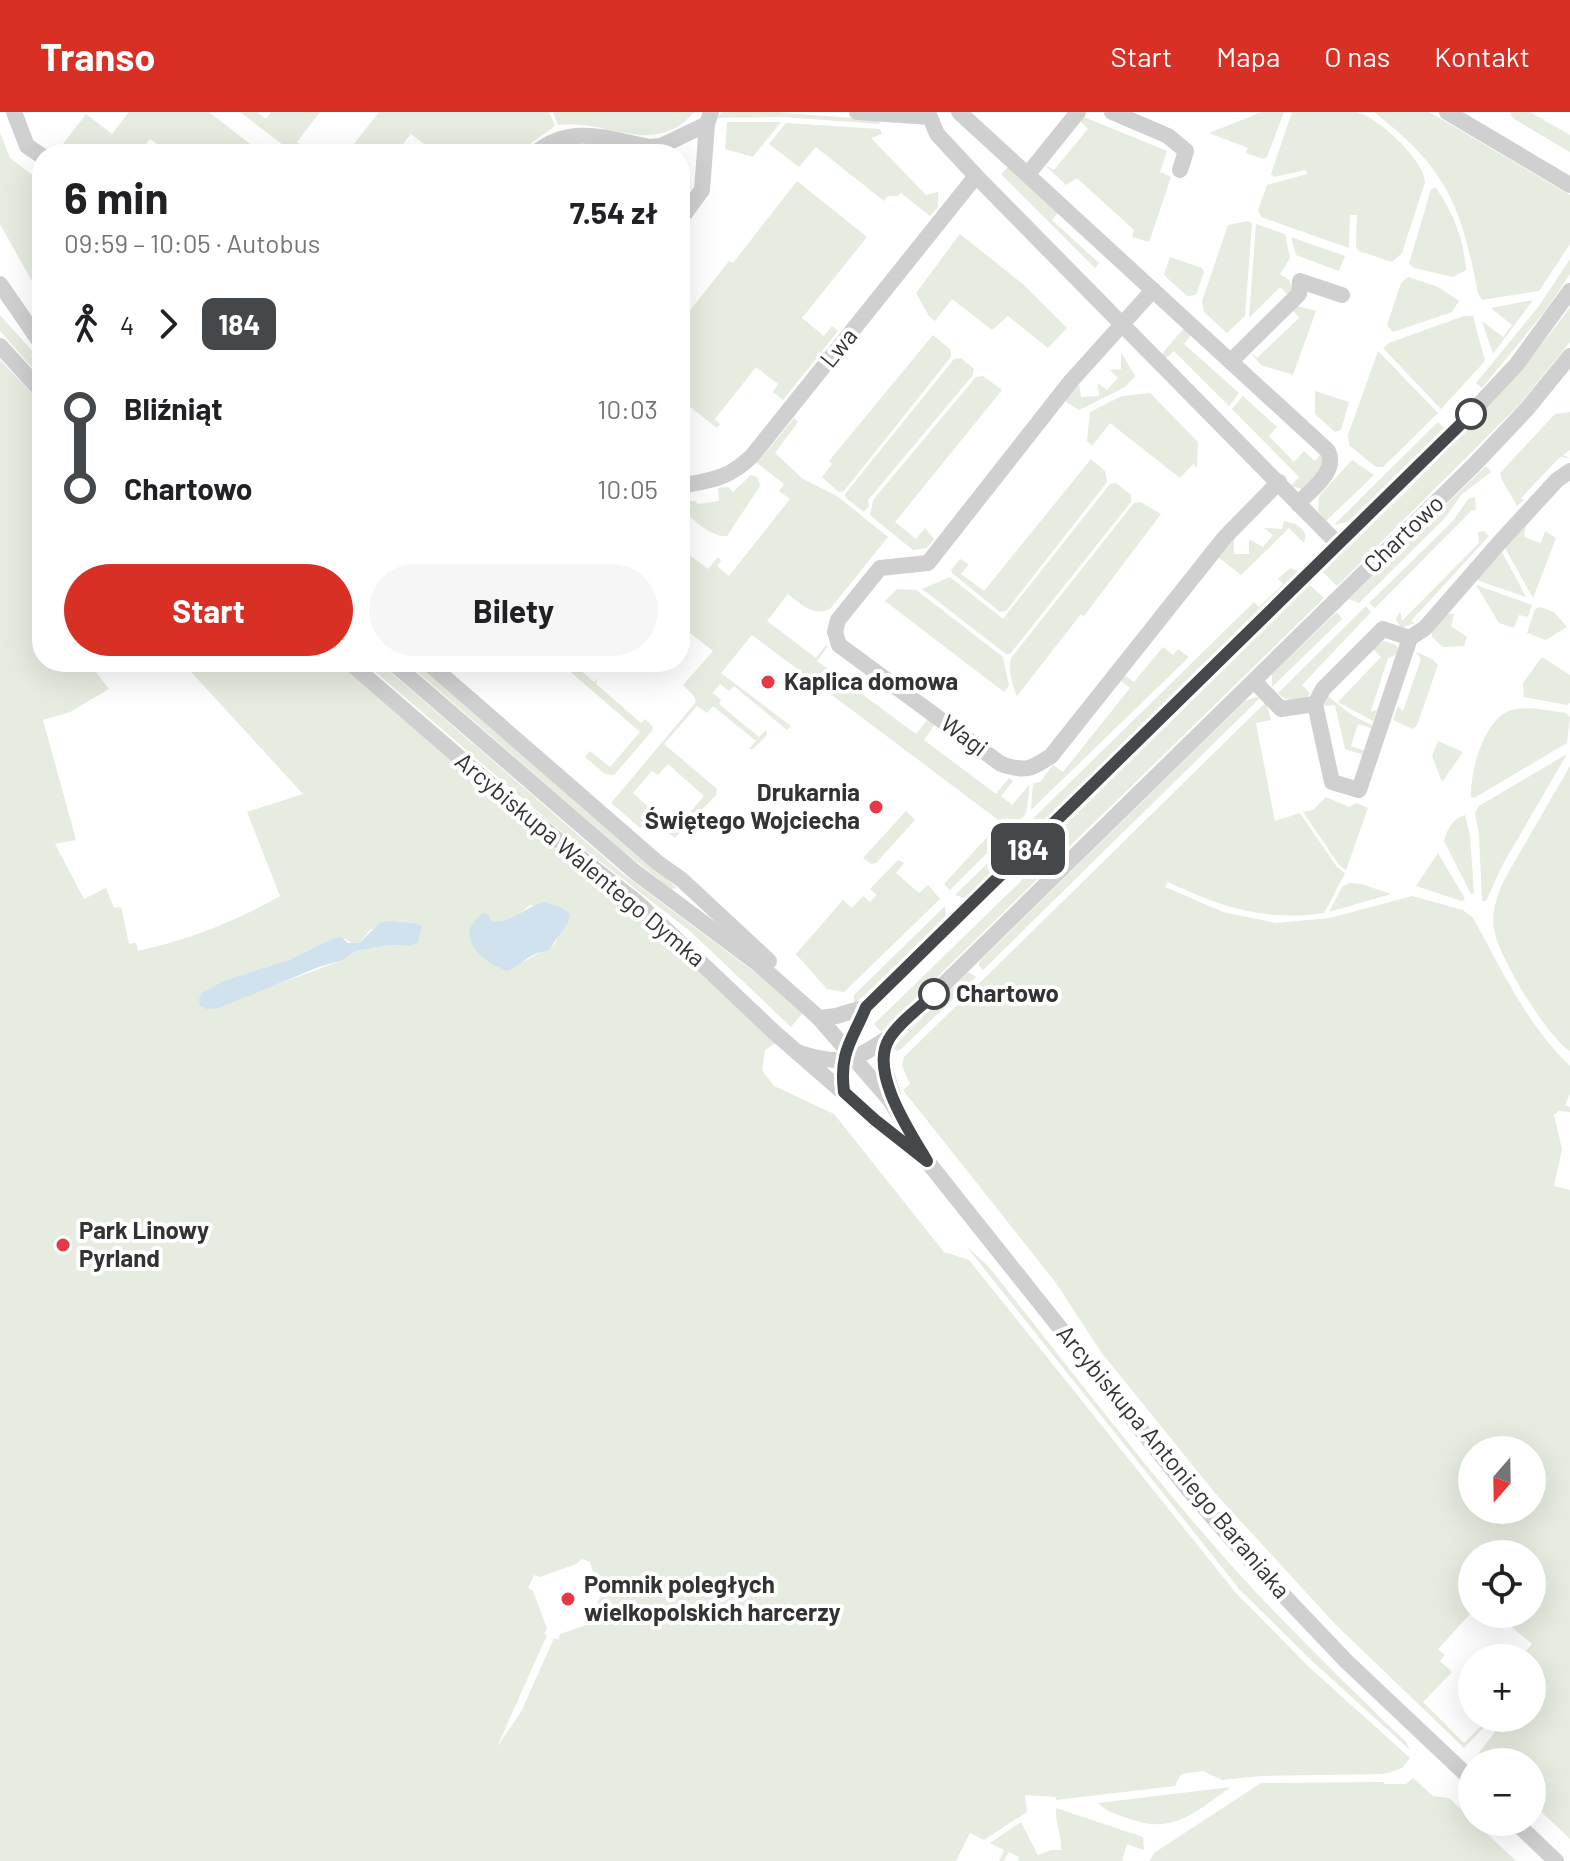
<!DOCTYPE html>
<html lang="pl">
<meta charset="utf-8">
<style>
body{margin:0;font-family:Barlow,sans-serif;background:#f6f6f6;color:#202124;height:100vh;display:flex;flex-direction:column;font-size:30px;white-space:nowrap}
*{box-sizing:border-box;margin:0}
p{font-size:26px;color:#757577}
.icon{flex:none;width:44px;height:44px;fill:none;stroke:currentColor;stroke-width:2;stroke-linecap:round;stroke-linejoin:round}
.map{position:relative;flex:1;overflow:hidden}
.drawer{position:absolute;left:32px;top:32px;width:658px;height:528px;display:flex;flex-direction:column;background:#fff;border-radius:32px;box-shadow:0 8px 32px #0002}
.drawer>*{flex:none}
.badge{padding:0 16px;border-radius:12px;font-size:28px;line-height:52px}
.needle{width:52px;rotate:200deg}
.tools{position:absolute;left:1458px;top:1324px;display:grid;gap:16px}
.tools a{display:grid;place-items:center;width:88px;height:88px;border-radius:50%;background:#fff;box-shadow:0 8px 32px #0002;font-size:40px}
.map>.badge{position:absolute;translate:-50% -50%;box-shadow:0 0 0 4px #fff}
.legs{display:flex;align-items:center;gap:12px;height:88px;padding:0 32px;font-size:26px}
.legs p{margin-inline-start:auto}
.summary{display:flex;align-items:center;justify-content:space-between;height:136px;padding:0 32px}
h1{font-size:44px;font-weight:700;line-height:60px}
.action{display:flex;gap:16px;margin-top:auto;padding:16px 32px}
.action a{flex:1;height:92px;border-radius:48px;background:#d93025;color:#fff;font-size:32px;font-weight:700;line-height:92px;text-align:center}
.action a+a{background:#f6f6f6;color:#202124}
ul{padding:0 32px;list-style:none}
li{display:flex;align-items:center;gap:28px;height:80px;font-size:30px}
li i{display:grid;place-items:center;width:12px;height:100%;margin:0 10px;background:currentColor}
li i::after{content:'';width:20px;height:20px;margin:-10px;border:6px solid;border-radius:50%;background:#fff}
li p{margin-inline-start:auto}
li:first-child i{background:linear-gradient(#0000 50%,currentColor 0)}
li:last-child i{background:linear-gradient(currentColor 50%,#0000 0)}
header{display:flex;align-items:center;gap:48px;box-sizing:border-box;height:112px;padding:0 40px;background:#d93025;color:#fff}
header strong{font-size:38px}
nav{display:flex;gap:44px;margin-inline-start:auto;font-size:28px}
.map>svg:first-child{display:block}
.green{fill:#e6ecdf;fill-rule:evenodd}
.water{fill:#cfe2ee}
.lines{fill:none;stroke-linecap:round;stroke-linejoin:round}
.minor{stroke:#d0d0d0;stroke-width:16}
.line-1-casing{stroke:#fff;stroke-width:18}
.line-1{stroke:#45484a;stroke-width:12}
.stop-1-dot{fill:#fff;stroke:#45484a;stroke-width:4}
.poi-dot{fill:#e63946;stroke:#fff;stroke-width:3}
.labels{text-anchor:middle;stroke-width:8;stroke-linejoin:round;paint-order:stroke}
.street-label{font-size:24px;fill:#333;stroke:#fff}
.poi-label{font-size:24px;font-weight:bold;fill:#333;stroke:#fff;text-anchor:start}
.stop-label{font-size:24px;font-weight:bold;fill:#333;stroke:#fff;text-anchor:start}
</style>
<header>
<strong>Transo</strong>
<nav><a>Start</a><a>Mapa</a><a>O nas</a><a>Kontakt</a></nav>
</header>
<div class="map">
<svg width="1570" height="1749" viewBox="0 0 1570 1749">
<rect width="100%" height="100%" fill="#fff"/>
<g class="green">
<path d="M129,0H209L263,42H171L150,27L138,42H69L60,36L86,2L112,22Z"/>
<path d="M240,0H257L266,7L271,0H320L297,30L312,42H295Z"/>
<path d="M379,0H549L555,14L516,42H437L411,22L395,42H346Z"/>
<path d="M553,0H694C654,47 608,6 558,13Z"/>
<path d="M722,0H775L878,8L880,12L783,5L716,6Z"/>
<path d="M1262,0H1284L1267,45L1263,47L1246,41L1248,36L1209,21Z"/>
<path d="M1292,0C1312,0 1337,0 1356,0C1377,4 1425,49 1425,70L1402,141L1392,150L1359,139L1356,135L1357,103H1350L1349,136L1261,105L1258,98L1267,73L1307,62L1306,58L1274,65L1271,62Z"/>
<path d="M1374,0H1429L1570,83V132L1539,179L1482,188L1478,181C1461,93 1447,57 1374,0Z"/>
<path d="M1512,0H1530L1570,23V40L1514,7L1510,2Z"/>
<path d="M1084,5L1167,39L1160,60L1171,65L1149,130L1132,125L1134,118L1077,66L1066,73L1045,53L1054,58L1088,17L1079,8Z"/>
<path d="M727,10H781L753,45L725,37Z"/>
<path d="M786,11L880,17L882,22L871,26L926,83L938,80V95L930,104L901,81L898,84H888L884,89L816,35L799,55L769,32Z"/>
<path d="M0,20L10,46L42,70V187L0,112Z"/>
<path d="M1010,53L1060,99L1052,108L1099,151L1095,156L1001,62Z"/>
<path d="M797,69L867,125L802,206L824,224L832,214L838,219L783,288L773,280L778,272L756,255L715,307L720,312L717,316L680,287V205L685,199L688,201L729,149L733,151Z"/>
<path d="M1436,76C1453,100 1464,128 1466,158L1453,165L1414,156L1409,152L1431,77Z"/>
<path d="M1248,109L1252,111L1245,204L1227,221L1204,200L1202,189L1228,113Z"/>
<path d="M1256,112L1285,122L1290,146L1280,162L1289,168L1293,177L1289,184L1280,175L1249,206Z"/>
<path d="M960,122L1024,173L1067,216L1048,236L1008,204L992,218L952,187L935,209L929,204L916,181Z"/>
<path d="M1291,125L1345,144L1339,159L1296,143Z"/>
<path d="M1170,145L1202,156L1204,160L1196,183L1187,184L1164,163Z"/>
<path d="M1570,147V162L1546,198L1482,276L1476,271L1539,194Z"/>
<path d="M1408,165L1438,175L1459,189L1452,200L1393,220L1387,213L1401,171Z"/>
<path d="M1533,188L1493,242L1482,209L1503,225L1512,213L1491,196Z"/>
<path d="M1297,194L1316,199L1293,263L1261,253L1249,239L1257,246L1299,206L1291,196Z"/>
<path d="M1570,195V230L1520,292L1337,474L1323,460C1410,375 1499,294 1570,195Z"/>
<path d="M0,203L42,250V267L0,219Z"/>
<path d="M1464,204H1473L1485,249L1441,297L1383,236L1389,231Z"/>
<path d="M1185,215L1192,222L1184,232L1239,281L1229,294L1174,239L1165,247L1161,243Z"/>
<path d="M933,223L951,238V245L844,379L839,380L822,365L832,352L829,349Z"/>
<path d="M1378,239L1438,301L1383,355H1376L1349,333L1348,323Z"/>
<path d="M1121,240L1135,264L1125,275L1079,298L1065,289L1079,272L1081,285L1099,284L1098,271L1107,278L1118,266L1110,258L1121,257Z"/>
<path d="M961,246L974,257L973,263L868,388L869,394L864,400L846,386L845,382L954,247Z"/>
<path d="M0,248L42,292V550H88L109,577L70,600L43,608L76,728L55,732L84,787L106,776L114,796L121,795L129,832L136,831L138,839C188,828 235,810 280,784L247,700L303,682L182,550H337L533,719L656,817L776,931L765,938L762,958L774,974L834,1002L944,1140L969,1148L1236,1481L1308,1554L1410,1646L1402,1656L1384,1662L1261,1664L1222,1668L1203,1659L1181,1662L1175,1674L1056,1688V1685L1025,1683L1027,1700L984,1728L970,1721L956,1749H0ZM530,793L568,811L561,819L555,832C536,841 521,856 499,856L490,848L491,809C504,811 521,802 530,793ZM393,809L415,811L409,834L390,833L355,839L343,848L270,875L286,849L332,827H346L353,832L359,831L370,818ZM582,1447L590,1450L600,1485L597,1491L609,1498L603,1511L597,1509L560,1522L558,1528L554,1526L521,1600L497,1635L547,1523L544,1522L547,1516L533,1479L528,1476L534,1463L540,1465L576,1452Z"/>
<path d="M983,264L1002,278L895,410L916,427L925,416L934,427L927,436L913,438L870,403L873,388L976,265Z"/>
<path d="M1315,279L1349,290L1341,318L1335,320L1315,302Z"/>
<path d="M1150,281L1198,330L1197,356L1193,352L1180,366L1110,311L1092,334L1087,329L1090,300L1122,284Z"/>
<path d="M1243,284L1277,315L1269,324L1294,350L1304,339L1315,349L1323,340L1325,352L1302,377L1291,374L1299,365L1232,297Z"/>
<path d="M1570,300V338L1563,343L1570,346L1560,345L1521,386L1524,388L1517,394L1501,366L1500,361L1555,302Z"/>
<path d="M794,306L798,310L775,341L803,367L837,384L888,425L830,497C813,505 801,492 788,482L767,509L816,546L826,533L828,534L817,549L916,622L928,607L935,612L924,628L996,682L1009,666L1013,669L1001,684L1012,693L1030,672L1026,702L950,778L944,772L1001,710L752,523L721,561L791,614L787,618L734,574L729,579L720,572L713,581L721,588L719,592L759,625L766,618L767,623L753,637H749L756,629L713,594L707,601L697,594L664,632L717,677L716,683L675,726L657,713L662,707L675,718L704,684L668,652L658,663L652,659L633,681L654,700L649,706L643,701L640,705L646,710L640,716L611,691L696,590L694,584L683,573L713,539L680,513V436L708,457L718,445L721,449L717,454L729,464L790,387L779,379L784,372L757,351Z"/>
<path d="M1438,310L1444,316L1350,409L1334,413Z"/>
<path d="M1091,347L1105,359L1107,370L1006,499L1000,500L952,461L951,458L960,447L969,452L961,462L984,479Z"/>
<path d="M1352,348L1374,363L1326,409L1318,399L1319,384Z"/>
<path d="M1486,354L1491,360L1461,383L1446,405L1359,491L1349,487Z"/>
<path d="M751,363L758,366L760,374L727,424C710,426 693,406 680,396L692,394L680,384V381L689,380L690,389H696L697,392L719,389L718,376L728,375L733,380Z"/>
<path d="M1116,371L1131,383V390L1010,542H1006L922,477L950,465L1003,507L1110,372Z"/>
<path d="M1469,386H1475L1476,398H1472L1375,496L1369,491L1452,410Z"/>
<path d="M1141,390L1161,402L1084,504L1081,502L1017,584C1012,573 1008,558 1011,546L1134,391Z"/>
<path d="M1284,409C1295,411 1301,413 1306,424L1304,431L1289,416L1241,463L1218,445L1234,427V442H1249V427L1263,435L1273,423L1264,416L1282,417Z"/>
<path d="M1526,413L1524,425L1541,431L1545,419L1556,426L1533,486L1505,436Z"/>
<path d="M1484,419L1489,424L1411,509L1415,511L1401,516L1396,507L1400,499L1402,509L1479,431L1478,420Z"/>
<path d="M1502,440L1526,485L1479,469L1477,466Z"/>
<path d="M1290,456L1298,459L965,786L955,783L1254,490L1259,495L1283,472L1278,467Z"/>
<path d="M1310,473L1324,486L1066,738L1064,737L1053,752L881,920L874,912L1020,770L1051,727Z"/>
<path d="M1476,473L1532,493L1528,505L1519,503L1514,516L1499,511Z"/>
<path d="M897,477L916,478L1003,545L1009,574L1004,580L885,489Z"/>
<path d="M1366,494L1371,500L1302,573L1310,581L1308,585C1295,588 1287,591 1278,581Z"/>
<path d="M1541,495L1554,500L1567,515L1546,528L1527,521L1535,497Z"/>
<path d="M1337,500L1342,507L1272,575V562Z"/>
<path d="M1446,501L1454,502L1451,514L1467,525L1464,534L1443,535L1432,525V519Z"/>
<path d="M1384,529L1396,533L1400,541L1388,546L1371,599L1377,598L1373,609L1338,590L1381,545L1373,537Z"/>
<path d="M1163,535L1173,543L1178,537L1189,545L1031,698L1033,671L1040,670L1053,653L1063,660L1130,576L1120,568L1124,563L1134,570Z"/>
<path d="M1416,540L1432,547L1438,553L1417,613L1413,617L1393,608L1398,594L1403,599L1421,547Z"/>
<path d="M1542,545L1570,563V591L1567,593L1524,585L1523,571Z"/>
<path d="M364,550H379L623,762L757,862L802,902L791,915L691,820L552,712Z"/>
<path d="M406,550H421L677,776L671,777L622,738Z"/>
<path d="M559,550H571L594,570L598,566L596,572L641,611L645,607L653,615L652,619L614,663L605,662L585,645L590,639L610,655L640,620Z"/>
<path d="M1328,584L1350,602L1375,615L1374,617L1358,612L1351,634L1366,639L1365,643L1345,637L1335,593L1324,594Z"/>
<path d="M1256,585L1260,586L983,858L979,854V850L1245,589Z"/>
<path d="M1266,590L1271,608L1256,611L1275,709L1300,701L1337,755L1345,761L1326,798L1323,801C1266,810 1218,794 1168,770L1165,775L1223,800L1276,811L1330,806L1412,784L1463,798L1473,806C1502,858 1527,913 1570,954V982L1565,993L1570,995V1000L1559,999L1554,1003L1562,1037L1554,1074L1570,1078V1727L1532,1691V1650H1488L1479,1641L1494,1621L1500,1606H1532V1546H1520L1532,1532L1496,1502H1532V1442H1472V1500L1438,1537L1445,1543L1440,1549L1452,1560L1423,1590L1464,1631L1484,1611L1486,1613L1464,1636L1335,1512L1215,1381L1101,1240L1056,1171L903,978L910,972L902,954L904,945ZM1472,1338H1532V1398H1472Z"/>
<path d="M1531,596L1566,601L1570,605L1567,631L1474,686L1471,685C1470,660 1484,605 1512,598C1518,596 1525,597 1531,596Z"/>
<path d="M1438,629L1463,640L1442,670L1432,644Z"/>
<path d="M1567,642L1503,752L1486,789H1482L1479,723L1475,701L1479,694Z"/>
<path d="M1570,654V939C1547,925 1498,844 1494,817C1491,800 1497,784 1504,768Z"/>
<path d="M1326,685L1349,695L1356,691L1368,696L1346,758L1339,753L1303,700L1313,698Z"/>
<path d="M906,699L915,708L876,751L871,752L863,746Z"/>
<path d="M1465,703L1470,723L1474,781L1471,782L1444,729C1447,717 1453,706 1465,703Z"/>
<path d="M1438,741L1465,787L1462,789L1416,774Z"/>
<path d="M898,748L904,751L896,761L919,781L928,773L940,787L844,880L827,877L796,842L843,788L852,796L863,784L870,790L877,783L870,777Z"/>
<path d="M1349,771L1361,772L1391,782L1329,800L1342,775Z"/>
<path d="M945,794L946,804L865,883L854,891V883Z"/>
<path d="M968,860L976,865L900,938L896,939L894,936L900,928Z"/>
<path d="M966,1134L988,1154C1068,1254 1145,1356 1230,1452C1286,1514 1346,1572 1406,1630L1410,1638L1312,1549L1240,1478Z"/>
<path d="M1413,1666L1433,1684L1449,1686L1516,1749H1150L1154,1741L1261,1671L1384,1670V1672H1406Z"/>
<path d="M1231,1675C1196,1699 1175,1723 1130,1707C1118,1703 1107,1700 1098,1691Z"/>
<path d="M1056,1696L1143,1725L1144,1738L1127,1732L1122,1749H1018L1019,1745L1009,1740L1004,1749H999L1004,1738L990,1731L1021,1710L1038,1743L1051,1738H1061C1062,1723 1055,1712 1056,1696Z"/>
</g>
<g class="water">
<path d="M545,790L562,796L570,802L568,811L548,839C531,839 522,854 507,859C482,850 451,824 483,801L489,803L491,809C510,812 526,794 545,790Z"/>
<path d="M393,809L415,811L422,814L418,830L409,834L390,833L355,839L343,848L319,855L219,896L207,897L200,894L199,887L202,881L224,869L286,849L332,827L341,825L348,831H359L381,810Z"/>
</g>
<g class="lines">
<g class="minor">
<path d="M14,0L27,34L42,44"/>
<path d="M857,0L930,5"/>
<path d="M959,0L1328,339C1338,360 1311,377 1298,392"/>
<path d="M1112,0L1168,24L1186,39L1180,58"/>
<path d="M1447,0L1570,73"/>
<path d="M930,5L937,22L976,64L1339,433"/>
<path d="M534,42C571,11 607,27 650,35L661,34L707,12"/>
<path d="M1028,62L1078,0"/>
<path d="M680,108L702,78L707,12L711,0"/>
<path d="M0,172L42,233"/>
<path d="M1153,178L1071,269L928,451L880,456L838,508L835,520L839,533L1001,652C1025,660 1030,658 1051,644L1225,425L1279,370"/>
<path d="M0,234L42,280"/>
<path d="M1231,249L1299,182L1300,169L1342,183"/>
<path d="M680,374C712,368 728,367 752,344L976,64"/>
<path d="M349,550L519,697L639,792L775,921L875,1008L920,1043"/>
<path d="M392,550L635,760L757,851L819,906L890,988L927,1049L1189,1378L1251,1449L1346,1549L1472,1668"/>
<path d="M427,550L658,751L682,768L769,849"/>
<path d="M1254,569L1281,597L1315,592L1323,577L1383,517L1410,526"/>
<path d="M1315,592L1332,670L1359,678L1410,526L1425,516L1500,430L1557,368L1570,359"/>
<path d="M819,906L836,904L866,895"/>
<path d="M892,923C878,944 886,961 893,983"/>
<path d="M797,940C840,955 856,949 892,923L1474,353L1527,297L1570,244"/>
<path d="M844,980C839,940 852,929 866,895L1445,329L1517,252L1570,179"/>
<path d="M1515,1710L1556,1749"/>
</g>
</g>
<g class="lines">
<g class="line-1-casing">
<path id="line-1" d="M934,882C920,896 899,910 889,927C869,960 910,1020 927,1049L875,1008L844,980C839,940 852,929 866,895L1471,302"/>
</g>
<use href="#line-1" class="line-1"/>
</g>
<g class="stop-1-dot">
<circle cx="1471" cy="302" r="14"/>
<circle cx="934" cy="882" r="14"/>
</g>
<g class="poi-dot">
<circle cx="768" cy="570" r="8"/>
<circle cx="876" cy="695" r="8"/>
<circle cx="63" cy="1133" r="8"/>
<circle cx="568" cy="1487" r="8"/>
</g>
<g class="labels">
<g class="street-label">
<text transform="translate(839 236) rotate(-51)" y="8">Lwa</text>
<text transform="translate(1404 422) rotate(-44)" y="8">Chartowo</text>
<text transform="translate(964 624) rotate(37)" y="8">Wagi</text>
<text transform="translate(580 748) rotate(40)" y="8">Arcybiskupa Walentego Dymka</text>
<text transform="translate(1173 1350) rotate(50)" y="8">Arcybiskupa Antoniego Baraniaka</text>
</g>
<g class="poi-label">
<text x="784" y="578">Kaplica domowa</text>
<text x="860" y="689" text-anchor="end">Drukarnia<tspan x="860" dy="28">Świętego Wojciecha</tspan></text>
<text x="79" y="1127">Park Linowy<tspan x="79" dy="28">Pyrland</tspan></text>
<text x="584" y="1481">Pomnik poległych<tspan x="584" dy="28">wielkopolskich harcerzy</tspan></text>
</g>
<g class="stop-label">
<text x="956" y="890">Chartowo</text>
</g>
</g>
</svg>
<div class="tools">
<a><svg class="needle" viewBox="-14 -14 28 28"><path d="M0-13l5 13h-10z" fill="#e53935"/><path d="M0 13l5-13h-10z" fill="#757577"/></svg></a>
<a><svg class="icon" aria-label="locate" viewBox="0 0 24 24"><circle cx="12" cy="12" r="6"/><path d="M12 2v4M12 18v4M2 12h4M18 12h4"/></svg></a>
<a>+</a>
<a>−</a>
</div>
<b class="badge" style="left:1028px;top:737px;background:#45484a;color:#fff">184</b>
<section class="drawer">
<div class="summary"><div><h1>6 min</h1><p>09:59 – 10:05 · Autobus</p></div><b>7.54 zł</b></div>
<div class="legs"><svg class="icon" aria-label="walk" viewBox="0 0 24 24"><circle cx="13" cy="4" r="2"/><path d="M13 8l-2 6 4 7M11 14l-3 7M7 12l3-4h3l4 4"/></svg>4<svg class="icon" aria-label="forward" viewBox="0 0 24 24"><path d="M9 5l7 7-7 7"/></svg><b class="badge" style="background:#45484a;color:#fff">184</b></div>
<ul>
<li><i style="color:#45484a"></i><b>Bliźniąt</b><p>10:03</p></li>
<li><i style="color:#45484a"></i><b>Chartowo</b><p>10:05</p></li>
</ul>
<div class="action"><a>Start</a><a>Bilety</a></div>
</section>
</div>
